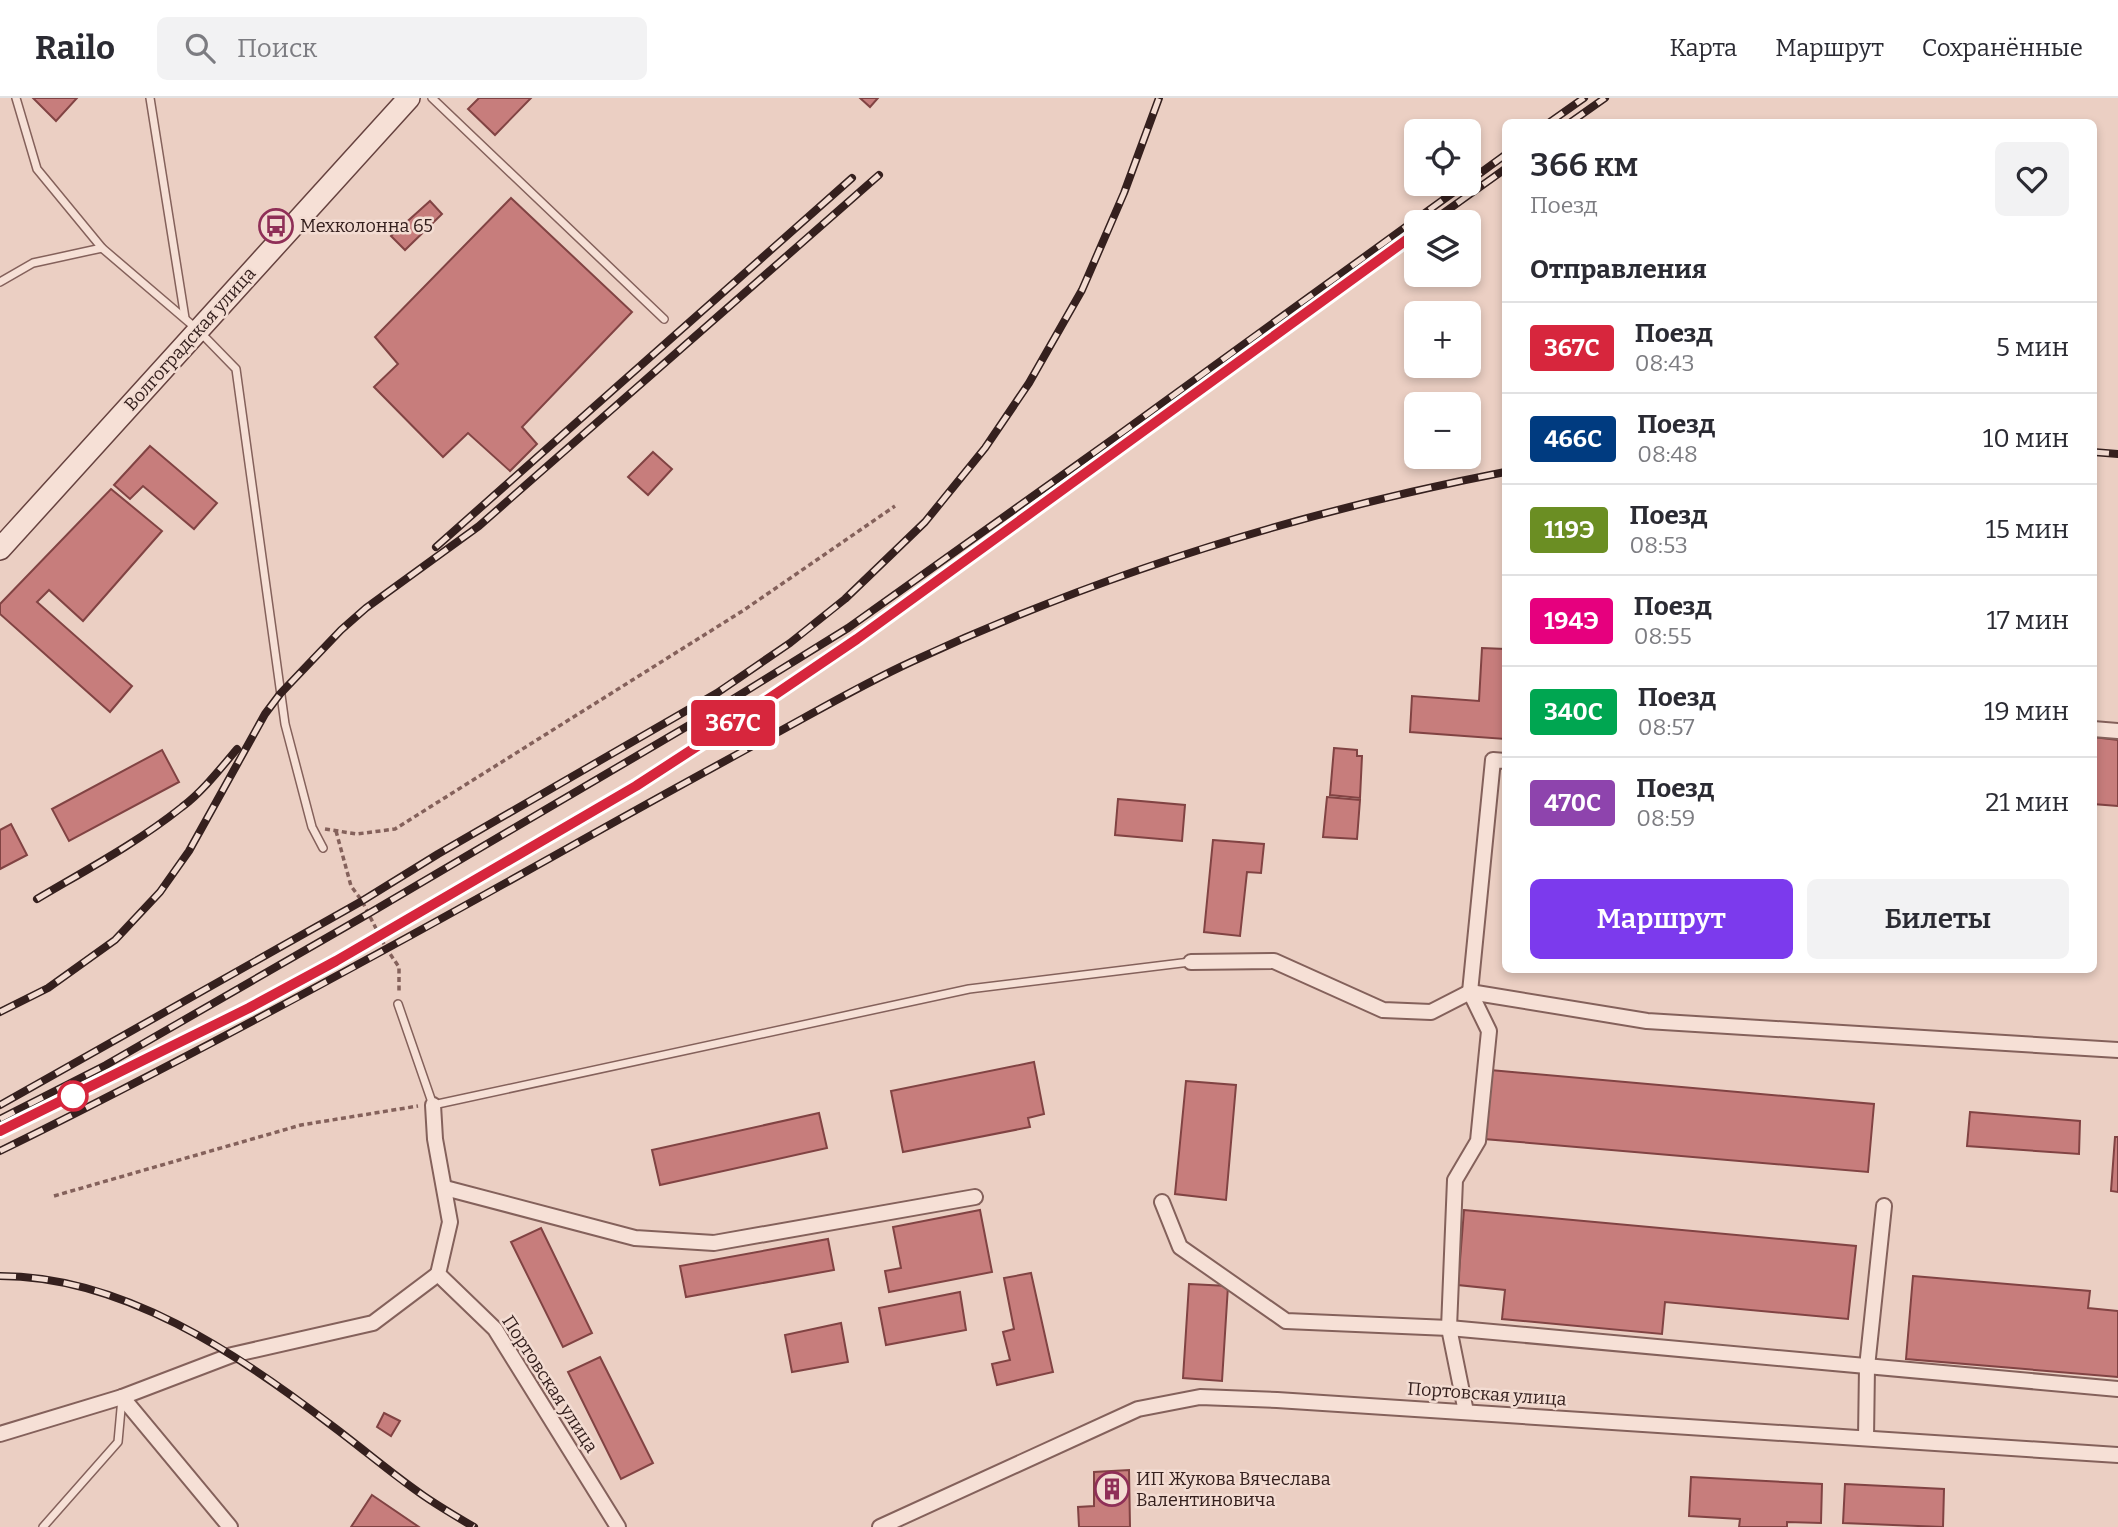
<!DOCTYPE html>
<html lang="ru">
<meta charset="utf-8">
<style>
body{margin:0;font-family:Bitter,serif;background:#f2f2f3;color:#2b2b33;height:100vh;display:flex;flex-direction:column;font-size:26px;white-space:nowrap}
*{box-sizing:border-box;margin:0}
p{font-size:23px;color:#7c7c81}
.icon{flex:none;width:38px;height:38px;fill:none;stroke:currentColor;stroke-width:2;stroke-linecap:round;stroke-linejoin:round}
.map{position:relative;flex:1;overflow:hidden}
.panel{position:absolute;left:1502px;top:21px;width:595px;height:854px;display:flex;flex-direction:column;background:#fff;border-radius:10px;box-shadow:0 4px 10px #0003}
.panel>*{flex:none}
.badge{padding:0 14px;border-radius:5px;font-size:24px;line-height:46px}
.tools{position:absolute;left:1404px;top:21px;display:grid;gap:14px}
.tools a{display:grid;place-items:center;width:77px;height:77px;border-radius:10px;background:#fff;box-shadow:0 4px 10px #0003;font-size:35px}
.map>.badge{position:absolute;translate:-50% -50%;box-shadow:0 0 0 4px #fff}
h2{padding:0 28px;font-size:26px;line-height:63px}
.round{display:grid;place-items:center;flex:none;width:74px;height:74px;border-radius:10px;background:#f2f2f3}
.head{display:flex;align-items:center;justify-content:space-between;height:119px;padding:0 28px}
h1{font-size:33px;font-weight:600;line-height:52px}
.cta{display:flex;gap:14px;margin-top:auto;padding:14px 28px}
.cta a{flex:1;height:80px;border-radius:10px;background:#7c3aed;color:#fff;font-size:28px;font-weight:600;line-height:80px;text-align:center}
.cta a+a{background:#f2f2f3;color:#2b2b33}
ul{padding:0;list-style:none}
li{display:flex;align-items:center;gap:21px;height:91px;padding:0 28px;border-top:2px solid #e1e1e2}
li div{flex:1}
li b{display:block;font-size:26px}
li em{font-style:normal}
li .badge{min-width:77px;font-weight:700;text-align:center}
header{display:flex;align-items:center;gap:42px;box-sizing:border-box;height:98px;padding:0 35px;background:#fff;border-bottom:2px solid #e1e1e2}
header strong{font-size:33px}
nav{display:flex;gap:38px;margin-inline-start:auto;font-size:24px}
.search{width:490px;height:63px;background:#f2f2f3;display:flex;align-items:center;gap:18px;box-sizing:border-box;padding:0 24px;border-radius:10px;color:#7c7c81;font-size:26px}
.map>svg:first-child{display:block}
.building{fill:#c77d7c;stroke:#814343;stroke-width:2}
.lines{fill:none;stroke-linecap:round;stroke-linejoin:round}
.service-casing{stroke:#84615b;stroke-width:10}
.minor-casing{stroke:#84615b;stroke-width:18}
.secondary-casing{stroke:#66423f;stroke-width:24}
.path{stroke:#84615b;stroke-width:3.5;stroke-dasharray:5 3.5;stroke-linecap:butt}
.service{stroke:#f6e0d6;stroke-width:7}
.minor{stroke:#f6e0d6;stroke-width:14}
.secondary{stroke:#f6e0d6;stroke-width:21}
.rail-casing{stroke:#35201e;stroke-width:8}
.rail{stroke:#f3dcd2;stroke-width:5;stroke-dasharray:16;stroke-linecap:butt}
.line-casing{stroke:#fff;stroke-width:16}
.line{stroke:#d7263d;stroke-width:10}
.stop-dot{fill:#fff;stroke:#d7263d;stroke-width:3.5}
.labels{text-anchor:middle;stroke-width:5;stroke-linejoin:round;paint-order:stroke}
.poi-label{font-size:18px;fill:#35201e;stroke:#f3dcd2;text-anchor:start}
.street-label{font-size:18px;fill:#35201e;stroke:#f3dcd2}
</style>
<header>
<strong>Railo</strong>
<div class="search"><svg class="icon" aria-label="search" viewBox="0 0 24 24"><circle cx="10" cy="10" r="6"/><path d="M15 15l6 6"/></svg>Поиск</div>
<nav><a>Карта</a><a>Маршрут</a><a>Сохранённые</a></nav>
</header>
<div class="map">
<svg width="2118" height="1429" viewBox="0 0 2118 1429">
<rect width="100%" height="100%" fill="#ebcfc3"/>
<g class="building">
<path d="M33,0H77L56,23Z"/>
<path d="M479,0H531L495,37L468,11Z"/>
<path d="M860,0H878L870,9Z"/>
<path d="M511,100L632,214L522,329L537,346L510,373L468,335L443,359L374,289L398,266L375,239Z"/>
<path d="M430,103L442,116L405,152L391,138Z"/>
<path d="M150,348L217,405L194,431L143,388L130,401L114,387Z"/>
<path d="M653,354L672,371L648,397L628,379Z"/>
<path d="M111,391L162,433L83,523L49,492L37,504L132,588L110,614L0,516V506Z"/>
<path d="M1482,550L1505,551V641L1410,634L1412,598L1479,603Z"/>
<path d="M2093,639L2118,642V708L2093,706Z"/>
<path d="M1334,650L1357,652V658H1362L1360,700L1330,697Z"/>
<path d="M162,652L179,684L69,743L52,711Z"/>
<path d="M1327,699L1360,702L1357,741L1323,739Z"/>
<path d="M1118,701L1185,707L1182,743L1115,737Z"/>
<path d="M11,726L27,757L0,771V732Z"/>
<path d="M1213,742L1264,746L1261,775L1247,774L1240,838L1204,834Z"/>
<path d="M1034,964L1044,1016L1028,1020L1030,1029L903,1054L891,993Z"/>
<path d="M1490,972L1874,1006L1868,1074L1484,1041Z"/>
<path d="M1186,983L1236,987L1226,1102L1175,1096Z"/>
<path d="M1970,1014L2080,1023L2079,1056L1967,1048Z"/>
<path d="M819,1015L827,1050L660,1087L652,1052Z"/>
<path d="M2115,1039H2118V1094L2111,1093Z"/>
<path d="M980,1112L992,1174L889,1194L885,1173L901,1170L893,1129Z"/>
<path d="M1464,1112L1856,1148L1848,1221L1665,1204L1662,1236L1502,1221L1505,1192L1458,1187Z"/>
<path d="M541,1130L592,1235L563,1249L511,1144Z"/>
<path d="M828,1141L834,1172L686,1199L680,1168Z"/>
<path d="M1031,1175L1053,1274L997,1287L992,1266L1010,1262L1003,1234L1014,1231L1004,1180Z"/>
<path d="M1913,1178L2090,1193L2088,1210L2118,1213V1279L1906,1261Z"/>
<path d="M1189,1186L1228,1188L1222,1283L1183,1280Z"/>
<path d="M960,1194L966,1232L886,1247L879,1210Z"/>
<path d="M841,1225L848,1264L792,1274L785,1237Z"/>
<path d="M600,1259L653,1365L621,1381L568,1274Z"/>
<path d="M384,1315L400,1323L391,1338L377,1329Z"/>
<path d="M1129,1372L1130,1429H1079L1078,1409L1094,1408V1374Z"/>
<path d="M1691,1379L1822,1386L1821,1425L1787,1424V1429H1739L1740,1421L1689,1418Z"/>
<path d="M1845,1386L1944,1391L1943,1429L1843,1425Z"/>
<path d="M372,1397L419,1429H351Z"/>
</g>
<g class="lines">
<g class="service-casing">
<g id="service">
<path d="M16,0L37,71L102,150L198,232L236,271L285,626L312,729L323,750"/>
<path d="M150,0L185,220"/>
<path d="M432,0L664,221"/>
<path d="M0,184L33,165L102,150"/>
<path d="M398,906L433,1007L969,891L1190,864"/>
<path d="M43,1429L118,1344L122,1300"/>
</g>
</g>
<g class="minor-casing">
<g id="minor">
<path d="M2093,631L2118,633"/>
<path d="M1191,864L1274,863L1383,912L1431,914L1470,894L1647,923L2118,952"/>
<path d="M433,1007L435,1041L450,1124L438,1176L495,1231L618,1429"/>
<path d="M445,1090L635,1140L714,1145L975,1099"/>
<path d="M1162,1104L1180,1149L1286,1223L1449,1230L2118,1291"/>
<path d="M122,1299L230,1429"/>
<path d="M1466,1314L1449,1230L1455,1082L1478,1043L1489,933L1470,894L1493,662L1505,663"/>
<path d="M0,1336L122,1299L232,1257L373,1225L438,1176"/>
<path d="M1866,1340L1867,1269L1884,1108"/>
<path d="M880,1429L1138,1311L1200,1299L1277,1302L2118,1357"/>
</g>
</g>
<g class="secondary-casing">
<path id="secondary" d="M0,451L409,0"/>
</g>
<g class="path">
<path d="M325,731L357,736L395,731L744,512L895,408"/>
<path d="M336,733L351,788L362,803L386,850L399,869V896"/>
<path d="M54,1098L301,1027L418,1008"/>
</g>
<use href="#service" class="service"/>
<use href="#minor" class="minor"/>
<use href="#secondary" class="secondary"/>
<g class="rail-casing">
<g id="rail">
<path d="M1550,24L1584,0"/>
<path d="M1571,24L1605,0"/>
<path d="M1468,84L1505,57"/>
<path d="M1431,124L1505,71"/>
<path d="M2093,354L2118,356"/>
<path d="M436,449L852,80"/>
<path d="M37,801C86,772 137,745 182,709C203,693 220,671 237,651"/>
<path d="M0,914L48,890L115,842L160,794L189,753L265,616L280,596L341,532L366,510L479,428L879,77"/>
<path d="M0,1007L362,803L438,756L717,595L790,545L845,501L925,424L985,350L1029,285L1082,192L1124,95L1159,0"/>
<path d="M0,1021L106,967L368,816L725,606L848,530L1113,341L1465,86"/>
<path d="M0,1033L249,910L379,839L636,688L736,623L857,540L1416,135"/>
<path d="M0,1053C187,961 370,861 552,759C625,718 697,678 771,638C817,613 863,586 911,564C1100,476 1300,414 1505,374"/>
<path d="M0,1178C122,1178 237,1255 331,1327C362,1350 392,1376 424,1398C440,1409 457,1419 474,1429"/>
</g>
</g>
<use href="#rail" class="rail"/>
</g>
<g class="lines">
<g class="line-casing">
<path id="line" d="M0,1033L249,910L336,863L636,688L736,623L857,541L1416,135"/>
</g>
<use href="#line" class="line"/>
</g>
<defs>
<g id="bus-ring" transform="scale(1.75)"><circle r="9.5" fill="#f3dcd2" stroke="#8f2f57" stroke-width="1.5"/><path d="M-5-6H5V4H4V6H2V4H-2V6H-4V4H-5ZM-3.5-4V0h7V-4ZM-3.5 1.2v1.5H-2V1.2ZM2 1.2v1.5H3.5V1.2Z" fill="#8f2f57"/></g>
<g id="building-ring" transform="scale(1.75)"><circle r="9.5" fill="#f3dcd2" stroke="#8f2f57" stroke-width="1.5"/><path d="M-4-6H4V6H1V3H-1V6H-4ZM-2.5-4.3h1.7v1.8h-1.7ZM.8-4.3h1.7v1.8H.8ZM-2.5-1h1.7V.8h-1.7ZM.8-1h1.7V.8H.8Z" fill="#8f2f57"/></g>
</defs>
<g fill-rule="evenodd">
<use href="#bus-ring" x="276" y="128"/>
<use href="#building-ring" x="1112" y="1391"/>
</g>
<circle class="stop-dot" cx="73" cy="998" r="14"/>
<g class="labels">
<g class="poi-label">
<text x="300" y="134">Мехколонна 65</text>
<text x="1136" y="1387">ИП Жукова Вячеслава<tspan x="1136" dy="21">Валентиновича</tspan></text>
</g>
<g class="street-label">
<text transform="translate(190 241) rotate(-48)" y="6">Волгоградская улица</text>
<text transform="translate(550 1286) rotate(57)" y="6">Портовская улица</text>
<text transform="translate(1487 1296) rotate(4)" y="6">Портовская улица</text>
</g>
</g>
</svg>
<div class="tools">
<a><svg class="icon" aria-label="locate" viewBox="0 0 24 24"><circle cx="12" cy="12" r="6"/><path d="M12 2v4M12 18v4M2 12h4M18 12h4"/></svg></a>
<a><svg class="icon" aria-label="layers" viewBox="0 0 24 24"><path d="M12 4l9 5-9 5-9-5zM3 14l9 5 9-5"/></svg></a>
<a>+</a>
<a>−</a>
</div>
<b class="badge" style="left:733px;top:625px;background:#d7263d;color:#fff">367С</b>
<section class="panel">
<div class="head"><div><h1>366 км</h1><p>Поезд</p></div><a class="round"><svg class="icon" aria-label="heart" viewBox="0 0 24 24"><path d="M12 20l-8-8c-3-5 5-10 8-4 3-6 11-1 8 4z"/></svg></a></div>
<h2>Отправления</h2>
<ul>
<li><span class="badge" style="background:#d7263d;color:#fff">367С</span><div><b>Поезд</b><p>08:43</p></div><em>5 мин</em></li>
<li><span class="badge" style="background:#003b80;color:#fff">466С</span><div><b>Поезд</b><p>08:48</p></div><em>10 мин</em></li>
<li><span class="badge" style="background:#6b8e23;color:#fff">119Э</span><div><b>Поезд</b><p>08:53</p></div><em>15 мин</em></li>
<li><span class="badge" style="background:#e6007e;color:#fff">194Э</span><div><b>Поезд</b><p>08:55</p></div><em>17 мин</em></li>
<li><span class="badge" style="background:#00a651;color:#fff">340С</span><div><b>Поезд</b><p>08:57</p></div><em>19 мин</em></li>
<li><span class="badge" style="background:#8e44ad;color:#fff">470С</span><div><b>Поезд</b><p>08:59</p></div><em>21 мин</em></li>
</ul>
<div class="cta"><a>Маршрут</a><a>Билеты</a></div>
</section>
</div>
